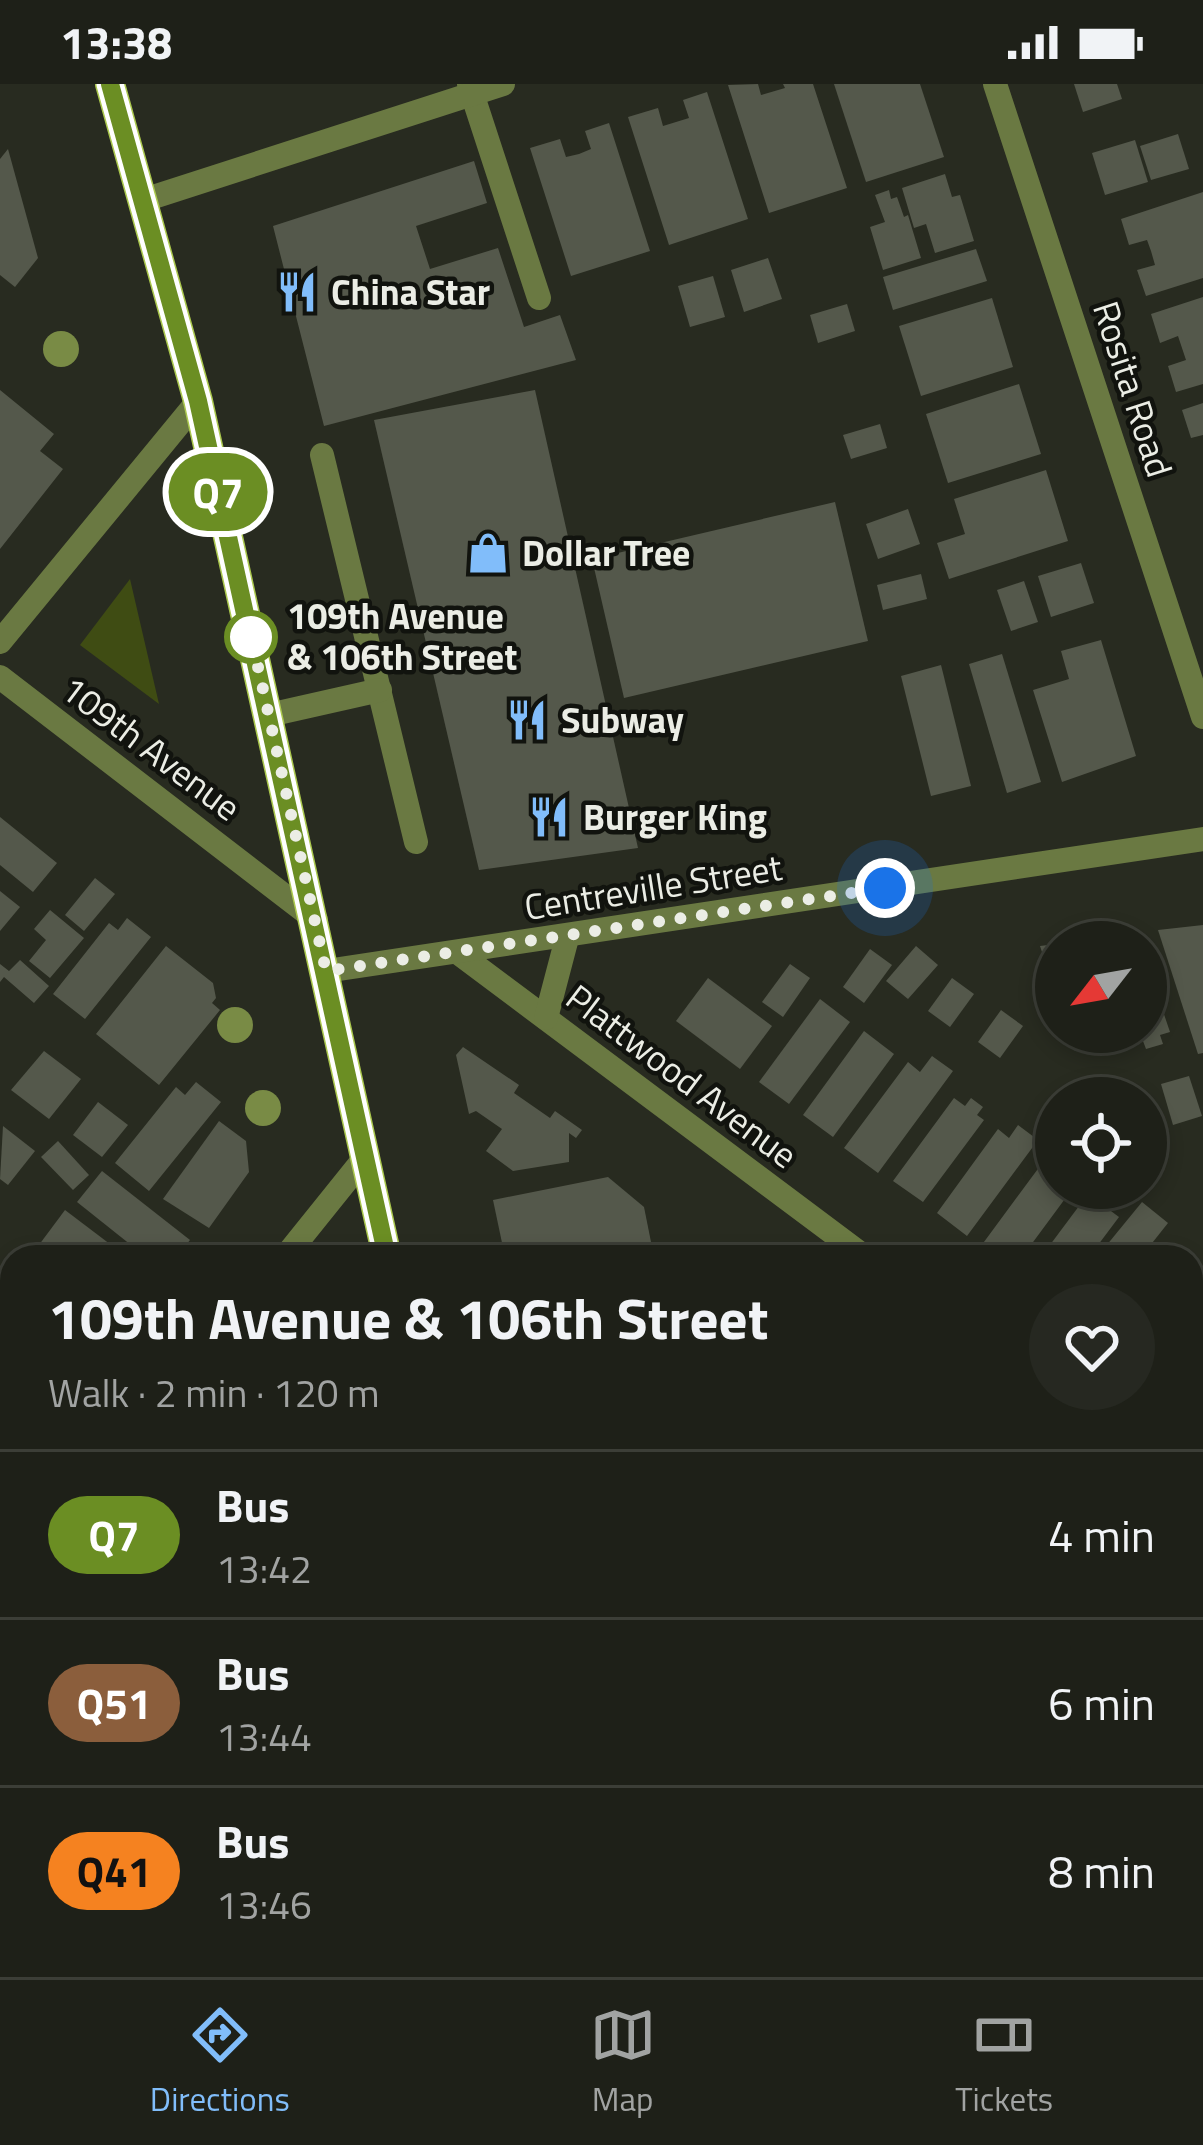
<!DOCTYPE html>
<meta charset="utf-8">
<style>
body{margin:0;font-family:"Titillium Web",sans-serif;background:#262821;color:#f1f3f6;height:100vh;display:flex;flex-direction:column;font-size:45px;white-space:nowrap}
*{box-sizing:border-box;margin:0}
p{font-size:39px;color:#a1a3a2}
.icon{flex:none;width:66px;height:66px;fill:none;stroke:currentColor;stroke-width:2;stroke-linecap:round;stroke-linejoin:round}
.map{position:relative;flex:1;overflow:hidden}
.panel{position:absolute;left:0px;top:1161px;width:1203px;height:732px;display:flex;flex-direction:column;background:#1e2018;border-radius:36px 36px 0 0;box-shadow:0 6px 18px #0003,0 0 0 3px #3c3e37}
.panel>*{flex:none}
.badge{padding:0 24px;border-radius:39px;font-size:42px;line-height:78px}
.needle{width:78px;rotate:239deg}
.fabs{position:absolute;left:1035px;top:837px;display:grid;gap:24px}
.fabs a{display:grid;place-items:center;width:132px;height:132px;border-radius:50%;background:#1e2018;box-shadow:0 6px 18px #0003,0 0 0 3px #3c3e37;font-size:60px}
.you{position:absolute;width:60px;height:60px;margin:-30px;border:9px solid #fff;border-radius:50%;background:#1a73e8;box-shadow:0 0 0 18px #1a73e833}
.map>.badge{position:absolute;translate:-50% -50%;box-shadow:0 0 0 6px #fff}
.round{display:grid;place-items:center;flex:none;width:126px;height:126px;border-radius:63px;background:#262821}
.summary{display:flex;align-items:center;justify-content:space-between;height:204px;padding:0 48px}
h1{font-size:57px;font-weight:700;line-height:90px}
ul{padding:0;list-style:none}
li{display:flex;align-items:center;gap:36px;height:168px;padding:0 48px;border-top:3px solid #3c3e37}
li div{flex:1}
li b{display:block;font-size:45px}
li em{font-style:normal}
li .badge{min-width:132px;font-weight:700;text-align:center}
.status{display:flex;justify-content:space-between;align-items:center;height:84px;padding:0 60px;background:#1e2018;direction:ltr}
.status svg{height:33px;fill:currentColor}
.dock{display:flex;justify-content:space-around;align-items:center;height:168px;border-top:3px solid #3c3e37;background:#1e2018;font-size:33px;color:#a1a3a2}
.dock a{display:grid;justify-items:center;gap:6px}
.dock .current{color:#81bdfa}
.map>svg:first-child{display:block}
.green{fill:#3f4c13}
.building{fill:#54584b}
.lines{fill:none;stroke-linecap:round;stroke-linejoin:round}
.service{stroke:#6a7942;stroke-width:24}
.minor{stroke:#6a7942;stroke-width:24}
.primary{stroke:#abc84e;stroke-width:30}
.tree{fill:#798b45}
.line-casing{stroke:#fff;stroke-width:27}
.line{stroke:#6b8e23;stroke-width:18}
.walk{stroke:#ebede5;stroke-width:12;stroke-dasharray:0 21.6}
.stop-dot{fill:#fff;stroke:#6b8e23;stroke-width:6}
.labels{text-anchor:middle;stroke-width:9;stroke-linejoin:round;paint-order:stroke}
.poi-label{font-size:36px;font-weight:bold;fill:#ebede5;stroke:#11130e;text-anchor:start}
.street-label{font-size:36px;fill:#ebede5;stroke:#11130e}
.stop-label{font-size:36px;font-weight:bold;fill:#ebede5;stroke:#11130e;text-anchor:start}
</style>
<div class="status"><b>13:38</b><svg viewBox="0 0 49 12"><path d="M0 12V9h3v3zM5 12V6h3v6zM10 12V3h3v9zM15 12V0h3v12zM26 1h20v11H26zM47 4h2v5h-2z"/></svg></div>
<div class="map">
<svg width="1203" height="1893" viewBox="0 0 1203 1893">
<rect width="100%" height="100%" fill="#282b20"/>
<path class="green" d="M130,495L159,620L80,561Z"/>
<g class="building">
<path d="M758,0L761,11L785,4L783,0H813L847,104L769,129L728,1Z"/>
<path d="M834,0H920L944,73L866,98Z"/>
<path d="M1074,0H1117L1122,15L1083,28Z"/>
<path d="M707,8L748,135L669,161L628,33L658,24L663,42L689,34L683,16Z"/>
<path d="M609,39L650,167L571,192L530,64L560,55L566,73L579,70L591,65L585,47Z"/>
<path d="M1178,50L1189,85L1151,96L1140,62Z"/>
<path d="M1135,56L1148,98L1105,111L1092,69Z"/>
<path d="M8,65L38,174L15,203L0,191V75Z"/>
<path d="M474,77L487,119L416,142L430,185L498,164L524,243L560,231L576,276L324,342L273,142Z"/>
<path d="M945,90L952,113L960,111L974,157L935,169L926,140L914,144L902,104Z"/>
<path d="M889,106L891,115L897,113L904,133L908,131L921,174L883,186L870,143L885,138L875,111Z"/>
<path d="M1203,108V194L1146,212L1137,186L1155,181L1151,167L1147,156L1129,161L1121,135Z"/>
<path d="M976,165L987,197L893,226L883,193Z"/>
<path d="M768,174L782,215L744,228L731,186Z"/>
<path d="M713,192L725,233L690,243L678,202Z"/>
<path d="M1203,213V300L1176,308L1168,282L1186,276L1178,252L1160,259L1151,230Z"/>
<path d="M992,214L1013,283L921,312L899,242Z"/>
<path d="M847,220L855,247L818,259L810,231Z"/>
<path d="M1019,300L1041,370L948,399L926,330Z"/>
<path d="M0,306L54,350L40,367L63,385L0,465Z"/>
<path d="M535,306L638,764L479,786L374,336Z"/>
<path d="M1203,319V351L1191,354L1182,326Z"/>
<path d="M880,340L887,364L851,375L843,351Z"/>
<path d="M1046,386L1068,457L949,495L937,459L965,450L954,415Z"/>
<path d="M835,418L868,557L624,614L592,475Z"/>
<path d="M908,425L920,460L878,475L866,440Z"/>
<path d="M1081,479L1094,519L1051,533L1038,492Z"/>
<path d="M921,490L927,515L883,526L877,501Z"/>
<path d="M1024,497L1038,538L1011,547L997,506Z"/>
<path d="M1101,556L1136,672L1062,698L1033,606L1069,595L1061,567Z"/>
<path d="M1002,570L1041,698L1007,709L969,580Z"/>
<path d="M941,581L971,702L931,712L901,592Z"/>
<path d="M0,733L57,779L33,808L0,781Z"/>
<path d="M95,794L115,810L84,847L65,831Z"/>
<path d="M0,807L20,823L0,847Z"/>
<path d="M50,826L84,854L50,894L29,877L46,856L34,845Z"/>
<path d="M127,834L151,853L85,935L53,910L109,839L118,846Z"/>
<path d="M1203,841V969L1198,970L1158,846Z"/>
<path d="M1056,860V907H1055L1040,862Z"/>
<path d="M166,862L213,899L216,914L212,919L220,926L159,1001L96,950Z"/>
<path d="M916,862L938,881L908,915L886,897Z"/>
<path d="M870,865L892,881L864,919L843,903Z"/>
<path d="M20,876L49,902L34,919L4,893L0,898V880L9,887Z"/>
<path d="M1146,877L1170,948L1160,951L1163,960L1146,965L1143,957L1134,959L1131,948H1146Z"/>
<path d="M790,880L810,894L783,933L762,918Z"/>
<path d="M708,894L772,942L740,985L676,937Z"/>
<path d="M952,894L974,910L950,943L928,927Z"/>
<path d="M820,915L850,938L789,1020L759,998Z"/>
<path d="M1001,926L1023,942L1000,974L978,958Z"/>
<path d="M864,947L894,970L833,1053L803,1031Z"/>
<path d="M1068,948H1109L1111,955L1075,967Z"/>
<path d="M463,963L519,1001L514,1009L550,1034L555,1027L582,1046L576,1054L569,1049V1078L513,1087L486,1067L502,1045L476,1027L469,1030L456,971Z"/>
<path d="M44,967L81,995L49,1035L11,1006Z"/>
<path d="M932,972L953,987L878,1089L844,1064L908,978L920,988Z"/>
<path d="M1189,992L1202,1032L1173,1041L1161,1000Z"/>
<path d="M1089,994L1113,1011L1111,1014H1074Z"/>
<path d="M196,998L221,1018L149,1107L115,1079L176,1003L185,1011Z"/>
<path d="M954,1014L965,1022L971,1014L983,1023L977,1031L984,1036L923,1118L893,1097Z"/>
<path d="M98,1018L128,1041L102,1073L73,1051Z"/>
<path d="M219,1037L246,1057L249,1088L209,1144L163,1115Z"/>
<path d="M1018,1041L1038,1056L967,1152L937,1129L998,1045L1009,1054Z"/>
<path d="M3,1042L35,1067L8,1101L0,1095Z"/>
<path d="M58,1057L89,1091L73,1106L41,1073Z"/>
<path d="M1043,1078L1056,1088V1104H1073L1022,1173H996L981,1162Z"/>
<path d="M102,1087L190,1156L176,1173H146L77,1118Z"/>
<path d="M608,1093L644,1123L654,1173H505L493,1116Z"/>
<path d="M1088,1110L1119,1133L1089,1173H1041Z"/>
<path d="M1142,1118L1168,1139L1141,1173H1097Z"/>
<path d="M65,1126L127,1173H30Z"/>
<path d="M1191,1174L1203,1184V1249L1191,1264Z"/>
<path d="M5,1205L12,1211V1313L0,1304V1212Z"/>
<path d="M0,1323L12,1332V1379L0,1370Z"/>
<path d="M0,1736L12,1746V1817L0,1807Z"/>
<path d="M1203,1757V1893H1115L1100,1881H1191V1771Z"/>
<path d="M64,1881H113L103,1893H79Z"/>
<path d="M119,1881H135L151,1893H110Z"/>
<path d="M139,1881H187L177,1893H155Z"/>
<path d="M264,1881H351L367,1893H255Z"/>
<path d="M647,1881H739L756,1893H649Z"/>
<path d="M770,1881H834L849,1893H766L763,1890Z"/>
<path d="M856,1881H928L918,1893H871Z"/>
</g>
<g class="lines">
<g class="service">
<path d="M469,0L539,214"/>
<path d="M322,371L416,758"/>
<path d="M269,631L380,606"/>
</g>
<g class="minor">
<path d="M995,0L1203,633"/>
<path d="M144,116L503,0"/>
<path d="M0,558L198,317"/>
<path d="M0,593L316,836"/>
<path d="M457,868L865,1173"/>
<path d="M326,887L1203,755"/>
<path d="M546,934L567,854"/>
<path d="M285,1173L367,1071"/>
<path d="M1191,1417L1203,1426"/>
<path d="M0,1530L12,1515"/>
<path d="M1191,1663L1203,1648"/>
<path d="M1006,1893L1015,1881"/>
</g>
<g class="primary">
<path d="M110,0L198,317L387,1173"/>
<path d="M525,1881L527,1893"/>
</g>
</g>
<g class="tree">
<circle cx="61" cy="265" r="18"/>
<circle cx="235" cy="941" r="18"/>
<circle cx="263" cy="1024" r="18"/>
</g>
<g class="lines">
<g class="line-casing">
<path id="line" d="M110,0L198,317L387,1173"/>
</g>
<use href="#line" class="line"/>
<path class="walk" d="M251,553L250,547L326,887L885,804"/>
</g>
<defs>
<g id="restaurant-bare" transform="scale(3.24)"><path d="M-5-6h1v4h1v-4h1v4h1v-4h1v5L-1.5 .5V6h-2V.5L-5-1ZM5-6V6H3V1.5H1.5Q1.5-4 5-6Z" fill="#81bdfa" stroke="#11130e" stroke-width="2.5" paint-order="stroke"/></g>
<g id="shop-bare" transform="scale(3.24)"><path d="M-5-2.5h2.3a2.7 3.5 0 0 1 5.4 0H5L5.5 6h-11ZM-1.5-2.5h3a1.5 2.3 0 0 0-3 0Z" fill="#81bdfa" stroke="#11130e" stroke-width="2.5" paint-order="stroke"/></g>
</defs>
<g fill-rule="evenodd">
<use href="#restaurant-bare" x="297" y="208"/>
<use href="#shop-bare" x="488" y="469"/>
<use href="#restaurant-bare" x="527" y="636"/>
<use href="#restaurant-bare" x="549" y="733"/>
</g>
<circle class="stop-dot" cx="251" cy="553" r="24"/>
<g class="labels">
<g class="poi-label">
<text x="331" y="221">China Star</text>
<text x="522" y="482">Dollar Tree</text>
<text x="561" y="649">Subway</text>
<text x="583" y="746">Burger King</text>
</g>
<g class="street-label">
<text transform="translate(1133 305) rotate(72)" y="13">Rosita Road</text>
<text transform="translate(151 664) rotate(37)" y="13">109th Avenue</text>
<text transform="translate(653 803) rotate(-9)" y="13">Centreville Street</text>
<text transform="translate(682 992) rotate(37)" y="13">Plattwood Avenue</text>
</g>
<g class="stop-label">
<text x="287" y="545">109th Avenue<tspan x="287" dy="41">&amp; 106th Street</tspan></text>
</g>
</g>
</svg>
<div class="fabs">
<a><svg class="needle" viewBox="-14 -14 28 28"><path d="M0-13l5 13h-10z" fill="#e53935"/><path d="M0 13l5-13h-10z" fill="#a1a3a2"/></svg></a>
<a><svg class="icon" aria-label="locate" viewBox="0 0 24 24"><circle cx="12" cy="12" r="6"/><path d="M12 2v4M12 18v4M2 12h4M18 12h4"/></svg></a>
</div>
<div class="you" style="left:885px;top:804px"></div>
<b class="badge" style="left:218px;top:408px;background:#6b8e23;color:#fff">Q7</b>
<section class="panel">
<div class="summary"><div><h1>109th Avenue &amp; 106th Street</h1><p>Walk · 2 min · 120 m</p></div><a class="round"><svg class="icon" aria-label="heart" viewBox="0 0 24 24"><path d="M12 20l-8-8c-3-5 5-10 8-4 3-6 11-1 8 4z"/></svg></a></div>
<ul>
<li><span class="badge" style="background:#6b8e23;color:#fff">Q7</span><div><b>Bus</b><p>13:42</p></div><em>4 min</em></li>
<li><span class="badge" style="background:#8b5e3c;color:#fff">Q51</span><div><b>Bus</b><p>13:44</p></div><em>6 min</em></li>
<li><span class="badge" style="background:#f58220;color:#111">Q41</span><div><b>Bus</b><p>13:46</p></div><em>8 min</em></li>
</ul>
</section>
</div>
<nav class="dock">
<a class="current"><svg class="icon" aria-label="directions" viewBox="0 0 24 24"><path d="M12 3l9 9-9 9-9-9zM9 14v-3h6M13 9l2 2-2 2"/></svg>Directions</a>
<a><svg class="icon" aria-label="map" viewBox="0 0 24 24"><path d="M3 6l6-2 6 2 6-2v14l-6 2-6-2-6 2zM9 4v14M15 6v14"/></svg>Map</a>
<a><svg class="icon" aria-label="tickets" viewBox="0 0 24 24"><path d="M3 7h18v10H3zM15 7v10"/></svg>Tickets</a>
</nav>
